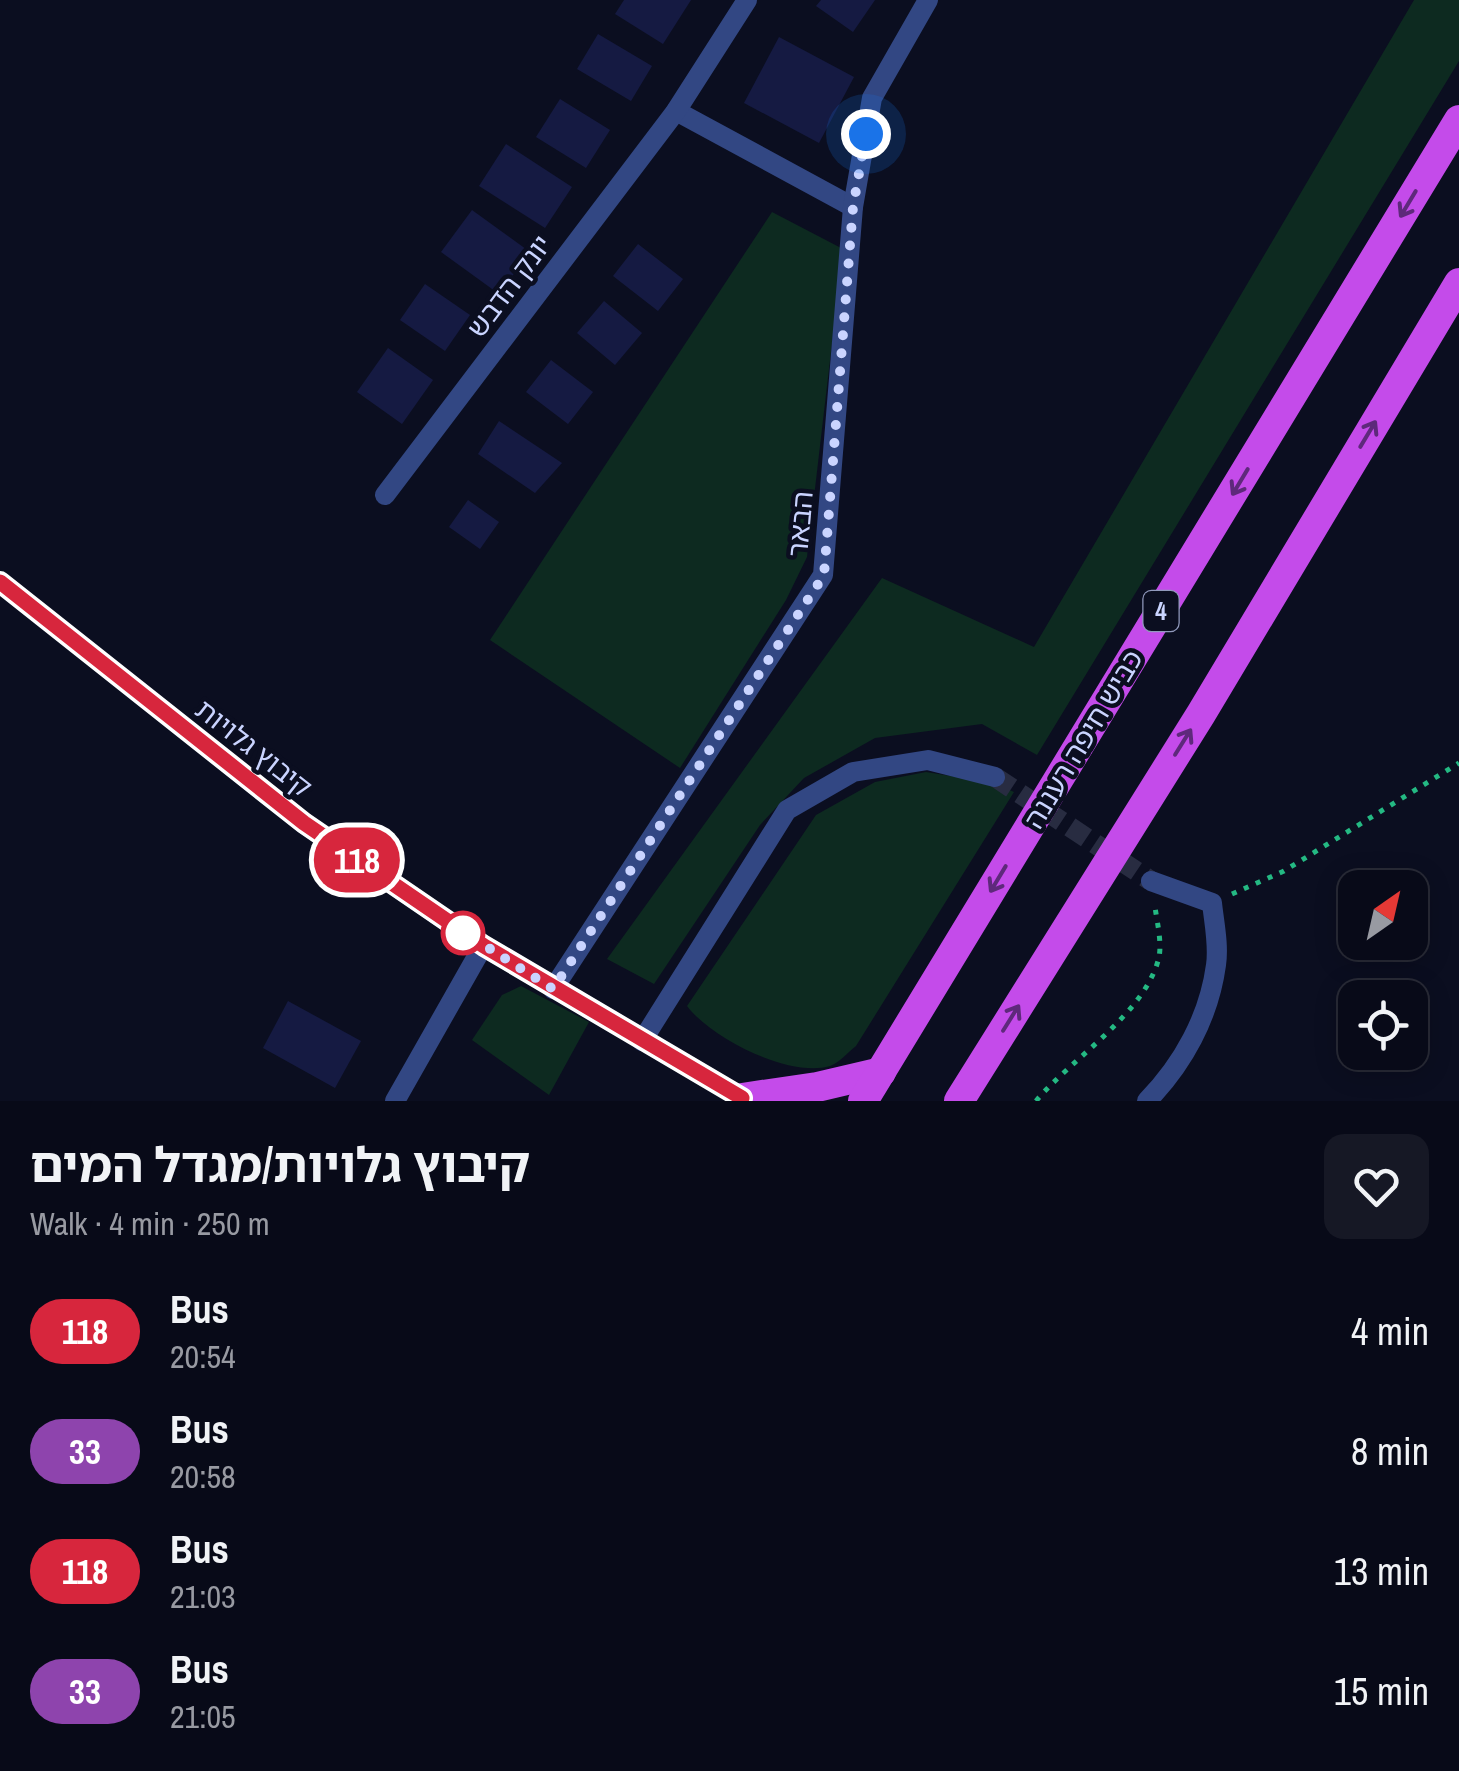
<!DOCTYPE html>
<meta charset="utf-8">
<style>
body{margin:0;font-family:"Archivo Narrow","Noto Sans Hebrew",sans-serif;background:#161825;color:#f1f3f6;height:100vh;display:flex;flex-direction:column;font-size:38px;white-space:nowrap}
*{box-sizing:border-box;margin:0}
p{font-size:32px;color:#989aa2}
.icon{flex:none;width:55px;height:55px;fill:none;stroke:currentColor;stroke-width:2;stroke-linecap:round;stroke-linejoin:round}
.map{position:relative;height:1101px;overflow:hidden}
.panel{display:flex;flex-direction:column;background:#080a18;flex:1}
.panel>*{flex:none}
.badge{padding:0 20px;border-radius:32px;font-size:35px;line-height:65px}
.needle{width:65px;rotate:34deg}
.controls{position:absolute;left:1338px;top:870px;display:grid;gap:20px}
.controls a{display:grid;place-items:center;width:90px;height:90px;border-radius:20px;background:#080a18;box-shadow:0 5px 25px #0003,0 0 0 2px #292b37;font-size:50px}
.you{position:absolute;width:50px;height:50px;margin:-25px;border:8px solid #fff;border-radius:50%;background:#1a73e8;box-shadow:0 0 0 15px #1a73e833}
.map>.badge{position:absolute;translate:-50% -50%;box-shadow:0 0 0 5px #fff}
.round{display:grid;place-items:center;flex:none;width:105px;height:105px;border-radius:20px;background:#161825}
.overview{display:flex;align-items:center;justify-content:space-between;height:170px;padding:0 30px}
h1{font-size:48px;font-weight:700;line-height:75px}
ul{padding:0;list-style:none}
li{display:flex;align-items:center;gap:30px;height:120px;padding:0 30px}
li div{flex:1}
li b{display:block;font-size:38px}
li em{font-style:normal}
li .badge{min-width:110px;font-weight:700;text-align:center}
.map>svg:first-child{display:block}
.green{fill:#0d2a20}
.building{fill:#151a42}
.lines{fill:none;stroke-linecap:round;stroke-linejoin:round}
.tertiary-tunnel{stroke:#282c41;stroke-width:20;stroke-dasharray:20 10;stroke-linecap:butt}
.path{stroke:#24b983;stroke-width:5;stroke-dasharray:5 8;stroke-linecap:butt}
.minor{stroke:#324783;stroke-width:20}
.tertiary{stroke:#324783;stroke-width:20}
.trunk{stroke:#c44bea;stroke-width:30}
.oneway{stroke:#5e297b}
.line-casing{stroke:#fff;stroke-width:22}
.line{stroke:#d7263d;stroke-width:15}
.walk{stroke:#cad4ff;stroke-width:10;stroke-dasharray:0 18}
.stop-dot{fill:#fff;stroke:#d7263d;stroke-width:5}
.labels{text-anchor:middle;stroke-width:9;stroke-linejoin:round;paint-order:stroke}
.shield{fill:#0b0e20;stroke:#9199bc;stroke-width:2.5}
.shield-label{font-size:25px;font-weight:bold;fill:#cad4ff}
.street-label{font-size:28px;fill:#cad4ff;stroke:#0b0e20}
</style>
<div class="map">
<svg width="1459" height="1101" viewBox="0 0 1459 1101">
<rect width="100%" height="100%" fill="#0b0e20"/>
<g class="green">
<path d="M1414,0H1459V61L1037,755L982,724L875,738L804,778L760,825L654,984L607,959L882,578L1034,647Z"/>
<path d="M772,212L843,249L807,557L786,600L680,768L490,640Z"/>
<path d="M926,772L994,783L1014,792L856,1046C848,1052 839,1063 830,1066C789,1078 711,1038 687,1006L816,815L875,782Z"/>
<path d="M521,986L589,1022L549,1095L472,1040L502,995Z"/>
</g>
<g class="building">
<path d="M624,0H691L663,44L615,14Z"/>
<path d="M821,0H875L853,32L816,6Z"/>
<path d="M598,34L652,66L631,101L577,69Z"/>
<path d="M779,37L854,77L819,143L744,103Z"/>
<path d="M560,99L610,130L586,168L536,137Z"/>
<path d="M506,144L572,187L545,228L479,186Z"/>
<path d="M472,210L530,252L499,294L441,252Z"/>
<path d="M638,244L683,279L658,311L613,276Z"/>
<path d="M425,284L470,315L445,351L400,320Z"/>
<path d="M604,301L642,333L615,365L577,333Z"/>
<path d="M388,348L433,380L402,424L357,392Z"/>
<path d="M551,360L593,392L568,424L526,392Z"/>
<path d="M499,421L562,463L535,493L478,454Z"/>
<path d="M468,500L499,522L480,549L449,527Z"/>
<path d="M288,1001L361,1041L335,1088L263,1048Z"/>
</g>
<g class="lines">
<path class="tertiary-tunnel" d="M995,777L1151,881"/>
<g class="path">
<path d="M1232,894L1284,871L1459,763"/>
<path d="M1036,1101C1071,1059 1142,1016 1158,961C1163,946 1157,922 1155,907"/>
</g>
<g class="minor">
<path d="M676,111L853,207"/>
<path d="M385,495L676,111L747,0"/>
<path d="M553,989L823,575L853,207L872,98L928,0"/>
<path d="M395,1101L483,946"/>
</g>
<g class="tertiary">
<path d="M0,582L303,823L483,946L742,1098"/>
<path d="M642,1041L787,810L853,772L928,760L995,777"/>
<path d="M1147,1101C1183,1064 1209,1017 1216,965C1219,945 1214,922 1212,903L1151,881"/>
</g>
<g class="trunk">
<path d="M742,1101V1098L817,1087L881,1072"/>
<path d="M863,1101L1459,120"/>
<path d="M959,1101L1201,714L1459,283"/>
</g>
</g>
<defs><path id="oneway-shaft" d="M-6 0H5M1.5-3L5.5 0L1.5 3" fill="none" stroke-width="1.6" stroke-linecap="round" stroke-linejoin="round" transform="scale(2.5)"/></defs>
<g class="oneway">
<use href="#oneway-shaft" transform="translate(1408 204) rotate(121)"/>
<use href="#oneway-shaft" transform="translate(1368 434) rotate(-59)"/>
<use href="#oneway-shaft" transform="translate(1240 482) rotate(121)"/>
<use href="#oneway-shaft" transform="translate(1183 742) rotate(-58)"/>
<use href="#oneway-shaft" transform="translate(998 879) rotate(121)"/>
<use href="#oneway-shaft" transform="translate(1011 1018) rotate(-58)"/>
</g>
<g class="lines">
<g class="line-casing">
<path id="line" d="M0,582L304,823L484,946L742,1098"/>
</g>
<use href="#line" class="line"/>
<path class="walk" d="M463,933L454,926L553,989L824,575L853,207L866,134"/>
</g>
<circle class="stop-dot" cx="463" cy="933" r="20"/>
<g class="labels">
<rect class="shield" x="1143.5" y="591" width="35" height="40" rx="8"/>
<g class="shield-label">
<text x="1161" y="620">4</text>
</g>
<g class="street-label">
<text transform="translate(509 286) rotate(-53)" y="10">יונק הדבש</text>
<text transform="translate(800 524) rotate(-85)" y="10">הבאר</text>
<text transform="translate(1083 739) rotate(-59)" y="10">כביש חיפה רעננה</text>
<text transform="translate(254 748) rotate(38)" y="10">קיבוץ גלויות</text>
</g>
</g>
</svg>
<div class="controls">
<a><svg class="needle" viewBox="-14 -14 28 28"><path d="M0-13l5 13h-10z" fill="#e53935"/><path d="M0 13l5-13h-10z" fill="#989aa2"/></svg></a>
<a><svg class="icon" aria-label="locate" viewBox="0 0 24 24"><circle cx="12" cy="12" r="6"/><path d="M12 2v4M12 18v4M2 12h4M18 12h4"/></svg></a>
</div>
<div class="you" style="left:866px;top:134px"></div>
<b class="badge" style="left:357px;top:860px;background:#d7263d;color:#fff">118</b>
</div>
<section class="panel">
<div class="overview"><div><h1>קיבוץ גלויות/מגדל המים</h1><p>Walk · 4 min · 250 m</p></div><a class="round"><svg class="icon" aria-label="heart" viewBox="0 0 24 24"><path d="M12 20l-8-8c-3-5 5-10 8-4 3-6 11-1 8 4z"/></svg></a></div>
<ul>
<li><span class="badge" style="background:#d7263d;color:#fff">118</span><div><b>Bus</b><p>20:54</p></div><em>4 min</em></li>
<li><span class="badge" style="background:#8e44ad;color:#fff">33</span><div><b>Bus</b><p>20:58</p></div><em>8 min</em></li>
<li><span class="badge" style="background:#d7263d;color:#fff">118</span><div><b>Bus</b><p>21:03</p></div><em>13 min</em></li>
<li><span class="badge" style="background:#8e44ad;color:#fff">33</span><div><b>Bus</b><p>21:05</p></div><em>15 min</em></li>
</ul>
</section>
